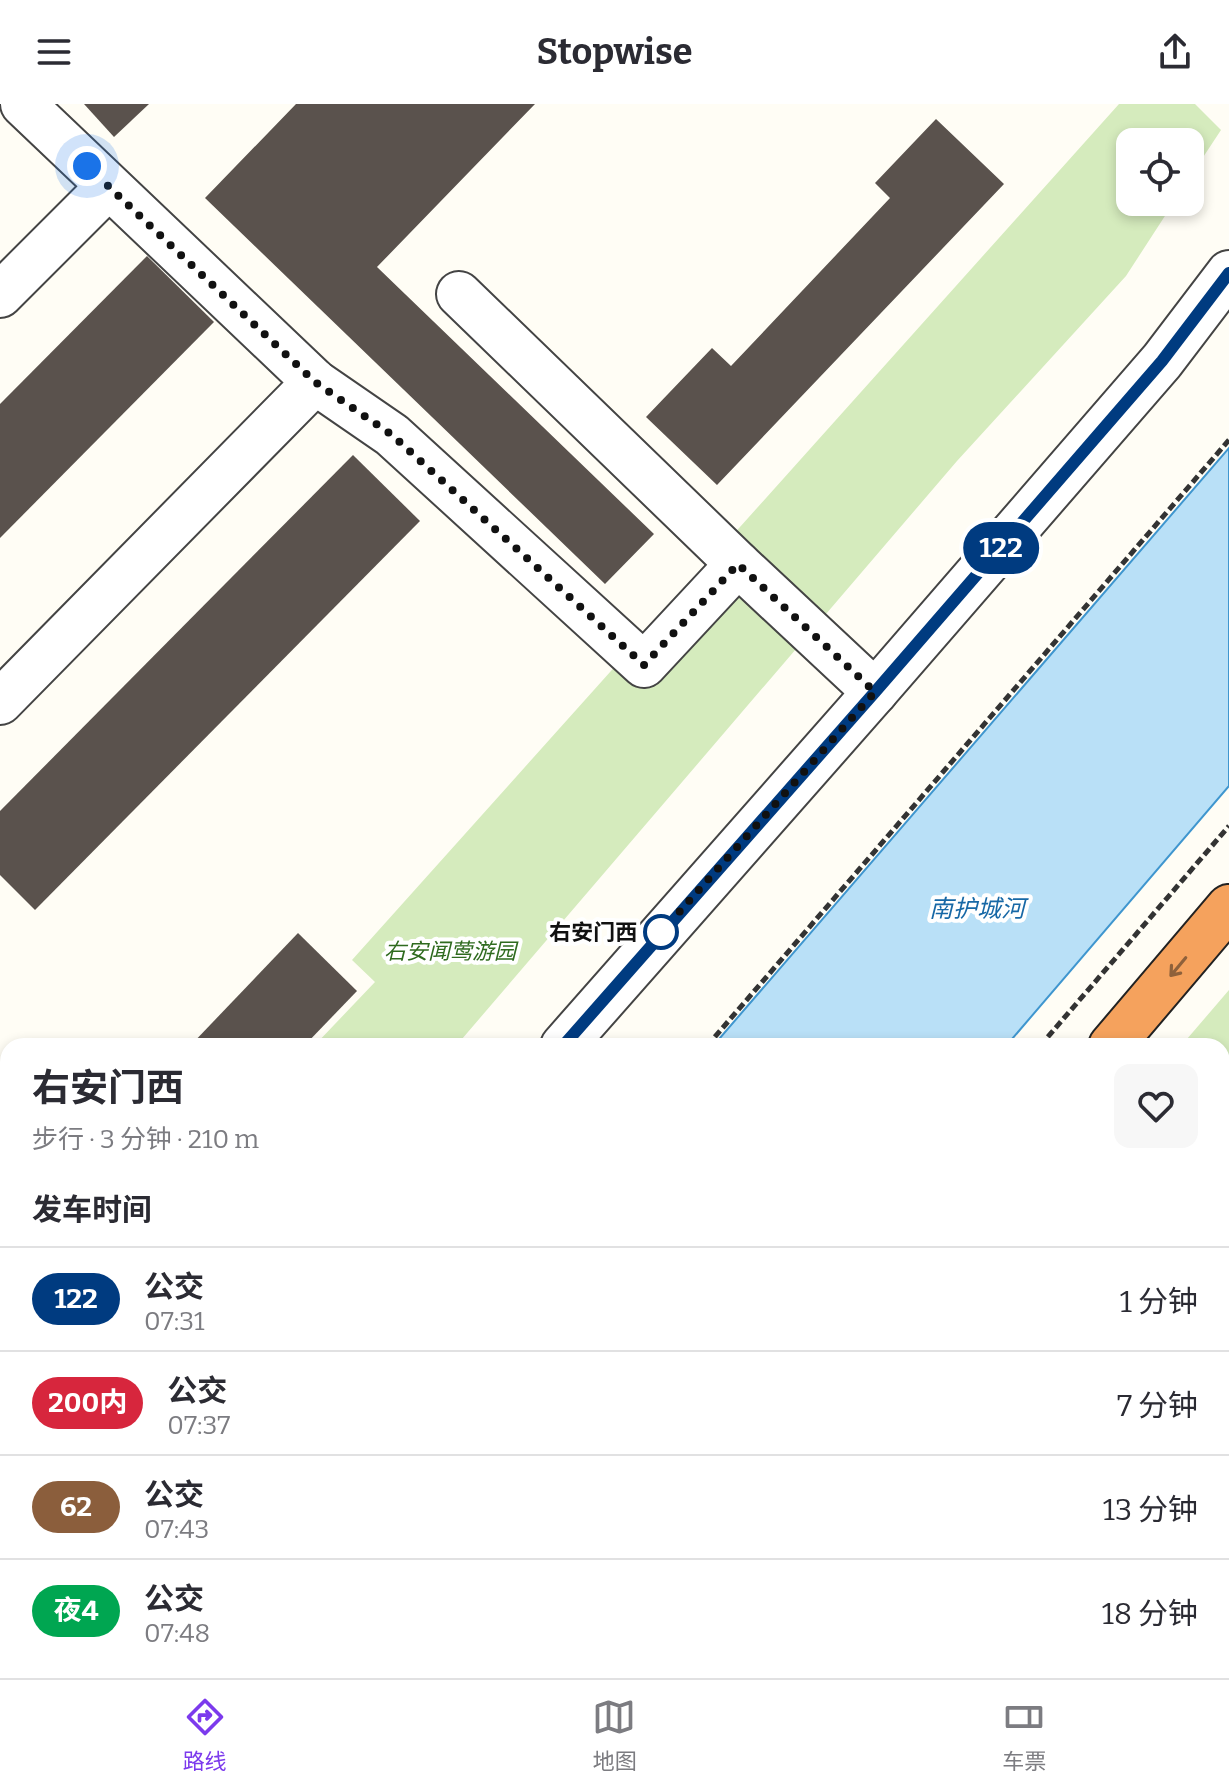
<!DOCTYPE html>
<html lang="zh">
<meta charset="utf-8">
<style>
body{margin:0;font-family:Bitter,"Noto Sans SC",serif;background:#f7f7f7;color:#2b2b33;height:100vh;display:flex;flex-direction:column;font-size:30px;white-space:nowrap}
*{box-sizing:border-box;margin:0}
p{font-size:26px;color:#7c7c81}
.icon{flex:none;width:44px;height:44px;fill:none;stroke:currentColor;stroke-width:2;stroke-linecap:round;stroke-linejoin:round}
.map{position:relative;flex:1;overflow:hidden}
.details{position:absolute;left:0px;top:934px;width:1230px;height:640px;display:flex;flex-direction:column;background:#fff;border-radius:24px 24px 0 0;box-shadow:0 4px 12px #0003}
.details>*{flex:none}
.badge{padding:0 16px;border-radius:26px;font-size:28px;line-height:52px}
.buttons{position:absolute;left:1116px;top:24px;display:grid;gap:16px}
.buttons a{display:grid;place-items:center;width:88px;height:88px;border-radius:16px;background:#fff;box-shadow:0 4px 12px #0003;font-size:40px}
.you{position:absolute;width:40px;height:40px;margin:-20px;border:6px solid #fff;border-radius:50%;background:#1a73e8;box-shadow:0 0 0 12px #1a73e833}
.map>.badge{position:absolute;translate:-50% -50%;box-shadow:0 0 0 4px #fff}
h2{padding:0 32px;font-size:30px;line-height:72px}
.round{display:grid;place-items:center;flex:none;width:84px;height:84px;border-radius:16px;background:#f7f7f7}
.head{display:flex;align-items:center;justify-content:space-between;height:136px;padding:0 32px}
h1{font-size:38px;font-weight:700;line-height:60px}
ul{padding:0;list-style:none}
li{display:flex;align-items:center;gap:24px;height:104px;padding:0 32px;border-top:2px solid #e1e1e2}
li div{flex:1}
li b{display:block;font-size:30px}
li em{font-style:normal}
li .badge{min-width:88px;font-weight:700;text-align:center}
header{display:flex;justify-content:space-between;align-items:center;height:104px;padding:0 32px;background:#fff;font-size:36px;font-weight:700}
.menu{display:flex;justify-content:space-around;align-items:center;height:112px;border-top:2px solid #e1e1e2;background:#fff;font-size:22px;color:#7c7c81}
.menu a{display:grid;justify-items:center;gap:4px}
.menu .current{color:#7c3aed}
.map>svg:first-child{display:block}
.green{fill:#d5ebbd}
.water{fill:#b9e0f7;stroke:#3f96cf;stroke-width:2}
.building{fill:#5a524d}
.lines{fill:none;stroke-linecap:round;stroke-linejoin:round}
.minor-casing{stroke:#444;stroke-width:48}
.highway-casing{stroke:#222;stroke-width:48}
.path{stroke:#333;stroke-width:5;stroke-dasharray:8 4;stroke-linecap:butt}
.minor{stroke:#fff;stroke-width:44}
.highway{stroke:#f5a25d;stroke-width:44}
.oneway{stroke:#8e613b}
.line-casing{stroke:#fff;stroke-width:18}
.line{stroke:#003b80;stroke-width:12}
.walk{stroke:#111;stroke-width:8;stroke-dasharray:0 14.4}
.stop-dot{fill:#fff;stroke:#003b80;stroke-width:4}
.labels{text-anchor:middle;stroke-width:8;stroke-linejoin:round;paint-order:stroke}
.stop-label{font-size:22px;font-weight:bold;fill:#111;stroke:#fff;text-anchor:end}
.park-label{font-size:22px;font-style:italic;fill:#2f6b1f;stroke:#fff}
.water-label{font-size:24px;font-style:italic;fill:#1768a6;stroke:#fff}
</style>
<header><svg class="icon" aria-label="menu" viewBox="0 0 24 24"><path d="M4 6h16M4 12h16M4 18h16"/></svg>Stopwise<svg class="icon" aria-label="share" viewBox="0 0 24 24"><path d="M12 15V3M7 8l5-5 5 5M5 13v7h14v-7"/></svg></header>
<div class="map">
<svg width="1229" height="1574" viewBox="0 0 1229 1574">
<rect width="100%" height="100%" fill="#fffdf5"/>
<g class="green">
<path d="M1119,0H1195L1221,26L1190,73V38H1130V98H1174L1126,172L957,357L456,942H314L375,878L352,856Z"/>
<path d="M1229,886V1369L1222,1380V942H1181Z"/>
<path d="M8,1259V1442L0,1451V1267Z"/>
<path d="M644,1566H1095L1089,1574H637Z"/>
</g>
<g class="water">
<path d="M1229,344V682L1006,942H713Z"/>
<path d="M180,1566H470L463,1574H173Z"/>
</g>
<g class="building">
<path d="M84,0H149L114,33Z"/>
<path d="M296,0H535L377,163L654,430L605,480L205,94Z"/>
<path d="M936,15L1004,80L717,381L646,313L712,244L731,262L890,94L875,79Z"/>
<path d="M147,152L214,218L0,434V300Z"/>
<path d="M353,351L420,417L35,806L0,771V707Z"/>
<path d="M298,829L357,887L304,942H190Z"/>
<path d="M8,1130V1184L0,1177V1138Z"/>
</g>
<g class="lines">
<g class="minor-casing">
<g id="minor">
<path d="M23,0L315,278L392,331L644,561L738,460"/>
<path d="M459,190L738,460L875,588"/>
<path d="M0,191L108,83"/>
<path d="M0,598L315,278"/>
<path d="M563,942L875,588L1162,257L1229,169"/>
<path d="M15,1574L22,1566"/>
</g>
</g>
<g class="highway-casing">
<g id="highway">
<path d="M1111,942L1229,803"/>
<path d="M1222,1527L1229,1517"/>
<path d="M573,1574L580,1566"/>
<path d="M1189,1574L1195,1566"/>
</g>
</g>
<g class="path">
<path d="M707,942L1229,336"/>
<path d="M1040,942L1229,722"/>
<path d="M82,1574L89,1566"/>
<path d="M164,1574L171,1566"/>
<path d="M497,1574L504,1566"/>
</g>
<use href="#minor" class="minor"/>
<use href="#highway" class="highway"/>
</g>
<defs><path id="oneway-shaft" d="M-6 0H5M1.5-3L5.5 0L1.5 3" fill="none" stroke-width="1.6" stroke-linecap="round" stroke-linejoin="round" transform="scale(2)"/></defs>
<use class="oneway" href="#oneway-shaft" transform="translate(1178 863) rotate(130)"/>
<g class="lines">
<g class="line-casing">
<path id="line" d="M563,942L875,588L1162,257L1229,169"/>
</g>
<use href="#line" class="line"/>
<path class="walk" d="M87,62L315,278L392,331L644,561L738,460L875,588L657,833L661,828"/>
</g>
<circle class="stop-dot" cx="661" cy="828" r="16"/>
<g class="labels">
<g class="stop-label">
<text x="637" y="836">右安门西</text>
</g>
<g class="park-label">
<text x="450" y="855">右安闻莺游园</text>
</g>
<g class="water-label">
<text x="977" y="813">南护城河</text>
</g>
</g>
</svg>
<div class="buttons">
<a><svg class="icon" aria-label="locate" viewBox="0 0 24 24"><circle cx="12" cy="12" r="6"/><path d="M12 2v4M12 18v4M2 12h4M18 12h4"/></svg></a>
</div>
<div class="you" style="left:87px;top:62px"></div>
<b class="badge" style="left:1001px;top:444px;background:#003b80;color:#fff">122</b>
<section class="details">
<div class="head"><div><h1>右安门西</h1><p>步行 · 3 分钟 · 210 m</p></div><a class="round"><svg class="icon" aria-label="heart" viewBox="0 0 24 24"><path d="M12 20l-8-8c-3-5 5-10 8-4 3-6 11-1 8 4z"/></svg></a></div>
<h2>发车时间</h2>
<ul>
<li><span class="badge" style="background:#003b80;color:#fff">122</span><div><b>公交</b><p>07:31</p></div><em>1 分钟</em></li>
<li><span class="badge" style="background:#d7263d;color:#fff">200内</span><div><b>公交</b><p>07:37</p></div><em>7 分钟</em></li>
<li><span class="badge" style="background:#8b5e3c;color:#fff">62</span><div><b>公交</b><p>07:43</p></div><em>13 分钟</em></li>
<li><span class="badge" style="background:#00a651;color:#fff">夜4</span><div><b>公交</b><p>07:48</p></div><em>18 分钟</em></li>
</ul>
</section>
</div>
<nav class="menu">
<a class="current"><svg class="icon" aria-label="directions" viewBox="0 0 24 24"><path d="M12 3l9 9-9 9-9-9zM9 14v-3h6M13 9l2 2-2 2"/></svg>路线</a>
<a><svg class="icon" aria-label="map" viewBox="0 0 24 24"><path d="M3 6l6-2 6 2 6-2v14l-6 2-6-2-6 2zM9 4v14M15 6v14"/></svg>地图</a>
<a><svg class="icon" aria-label="tickets" viewBox="0 0 24 24"><path d="M3 7h18v10H3zM15 7v10"/></svg>车票</a>
</nav>
